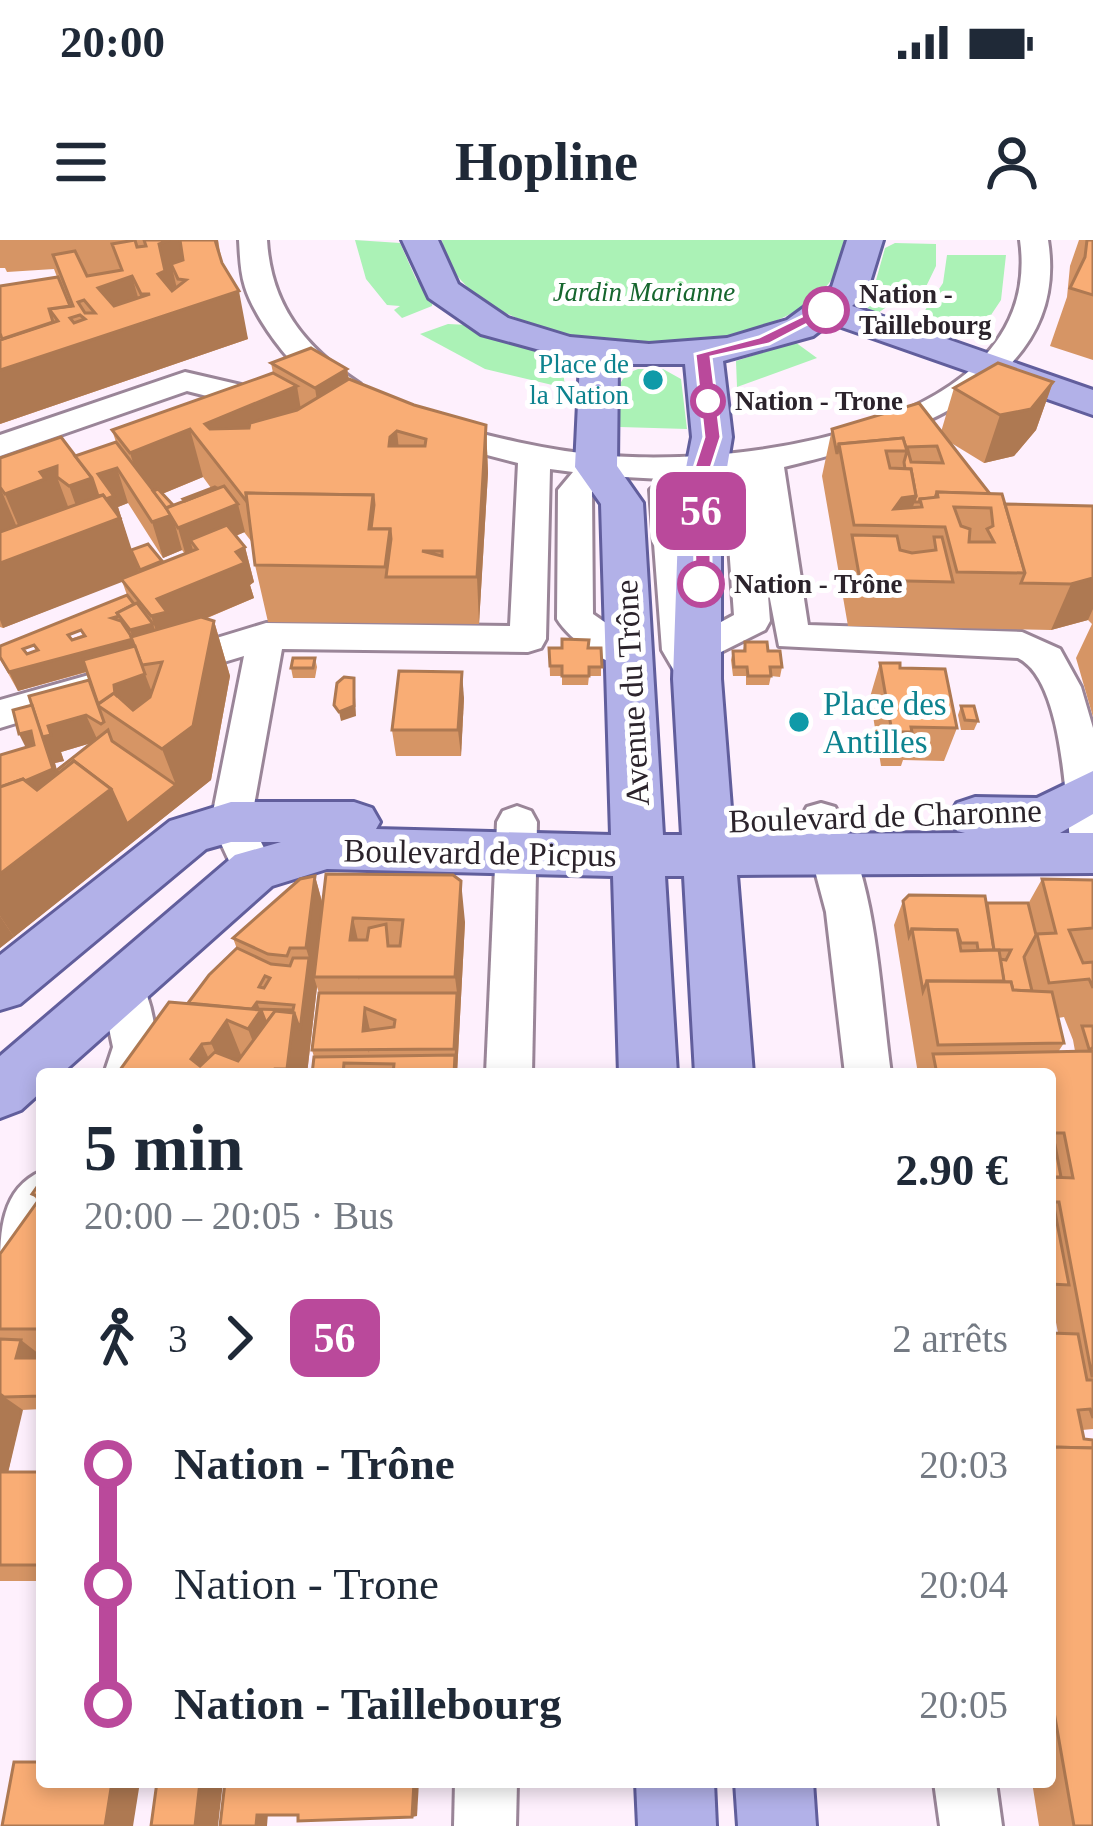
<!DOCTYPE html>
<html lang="fr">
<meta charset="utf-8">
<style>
body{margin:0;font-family:Georgia,serif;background:#f2f2f3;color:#1f2937;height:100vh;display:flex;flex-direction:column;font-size:45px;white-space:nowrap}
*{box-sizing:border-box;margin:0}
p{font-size:39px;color:#747a83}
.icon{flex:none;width:66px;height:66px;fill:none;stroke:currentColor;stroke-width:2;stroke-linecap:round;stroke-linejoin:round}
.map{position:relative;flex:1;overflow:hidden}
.details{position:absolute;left:36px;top:828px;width:1020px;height:720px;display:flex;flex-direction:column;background:#fff;border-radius:12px;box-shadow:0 6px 18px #0003}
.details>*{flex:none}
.badge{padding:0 24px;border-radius:18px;font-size:42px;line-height:78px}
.map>.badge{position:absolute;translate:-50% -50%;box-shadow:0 0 0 6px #fff}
.legs{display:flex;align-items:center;gap:18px;height:132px;padding:0 48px;font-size:39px}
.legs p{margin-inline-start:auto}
.headline{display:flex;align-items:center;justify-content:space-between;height:204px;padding:0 48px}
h1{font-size:66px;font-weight:600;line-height:90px}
ul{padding:0 48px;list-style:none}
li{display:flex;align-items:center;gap:42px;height:120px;font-size:45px}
li i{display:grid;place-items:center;width:18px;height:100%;margin:0 15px;background:currentColor}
li i::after{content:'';width:30px;height:30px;margin:-15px;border:9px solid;border-radius:50%;background:#fff}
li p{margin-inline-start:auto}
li:first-child i{background:linear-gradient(#0000 50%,currentColor 0)}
li:last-child i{background:linear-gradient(currentColor 50%,#0000 0)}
.status{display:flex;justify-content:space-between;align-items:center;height:84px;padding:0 60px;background:#fff;direction:ltr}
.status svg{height:33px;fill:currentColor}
header{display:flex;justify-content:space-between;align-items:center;height:156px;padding:0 48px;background:#fff;font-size:54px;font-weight:600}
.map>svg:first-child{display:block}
.green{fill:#abf2b6}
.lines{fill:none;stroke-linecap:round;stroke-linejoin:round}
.minor-casing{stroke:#9a8598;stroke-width:6}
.major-casing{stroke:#615e9c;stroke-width:6}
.minor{fill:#fff;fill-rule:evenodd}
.major{fill:#b2b1e8;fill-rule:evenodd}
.wall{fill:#d69565;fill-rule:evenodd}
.shaded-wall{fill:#ae7952}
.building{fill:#f9ad75;stroke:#ae7952;stroke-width:3;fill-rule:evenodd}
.line-1{fill:#ba499b;stroke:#fff;stroke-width:3}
.stop-1-dot{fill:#fff;stroke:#ba499b;stroke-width:6}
.culture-dot{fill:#0f9aa8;stroke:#fff;stroke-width:4.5}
.labels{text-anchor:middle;stroke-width:10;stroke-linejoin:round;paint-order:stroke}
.far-park-label{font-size:27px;font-style:italic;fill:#16662e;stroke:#fff}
.far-stop-label{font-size:27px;font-weight:bold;fill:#2b232b;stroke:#fff;text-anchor:start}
.far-culture-label{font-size:27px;fill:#0d838f;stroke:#fff;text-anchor:end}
.street-label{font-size:33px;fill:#2b232b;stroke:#fff}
.culture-label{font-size:33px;fill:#0d838f;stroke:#fff;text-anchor:start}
</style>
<div class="status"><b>20:00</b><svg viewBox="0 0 49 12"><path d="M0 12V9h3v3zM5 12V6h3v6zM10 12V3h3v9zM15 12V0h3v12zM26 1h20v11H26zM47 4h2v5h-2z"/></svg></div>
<header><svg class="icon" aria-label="menu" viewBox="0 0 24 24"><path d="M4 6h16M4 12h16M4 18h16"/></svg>Hopline<svg class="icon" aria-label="person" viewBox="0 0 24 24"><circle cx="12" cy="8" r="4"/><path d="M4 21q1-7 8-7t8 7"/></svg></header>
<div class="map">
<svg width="1093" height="1586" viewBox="0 0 1093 1586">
<rect width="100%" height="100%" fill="#fef0fd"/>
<g class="green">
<path d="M355,0L400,3L416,39L433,59L432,66L402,78L394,70L400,66L387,65L366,39Z"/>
<path d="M442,0H846C836,142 460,132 442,0Z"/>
<path d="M895,3L936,4V26L920,59L888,66L875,75L861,61L875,44L885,8Z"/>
<path d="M947,15H1006L1001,60L979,93L922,75L943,43Z"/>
<path d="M448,84L469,85L562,120L565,148L485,129L420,94Z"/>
<path d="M795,102L817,118L737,147L736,121Z"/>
<path d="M638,129H663L681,139L687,189L620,187C619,162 610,139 638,129Z"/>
</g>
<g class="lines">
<g class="minor-casing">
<g id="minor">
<path d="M239,0H267C271,67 306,108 360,144L365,151L360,158C317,168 256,84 245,47C240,31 240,16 239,0Z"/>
<path d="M1020,0H1048C1072,149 895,201 784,227L808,385L1022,392L1060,409L1081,447L1093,488V633L1078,628L1072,617C1065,568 1065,441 1018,418L779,406L767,343L770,381L765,390L705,420L702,434L689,438L676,434L662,410L650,250L662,239L606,236L592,252L593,374L642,408L647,417L642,426C616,434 571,402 557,379L558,250L573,232L550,229L546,399L541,408L528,412L282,409L251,582L275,630L269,642L254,646L239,642L211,582L244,416L164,440L151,436L145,427L151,418L266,383L510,386L518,223L418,197L413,190L418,183L429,180C486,195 541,210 600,215C732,228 1047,192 1020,0ZM724,236L734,375L697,395L684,254L712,237Z"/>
<path d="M185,132L241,145L247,173C235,188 206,196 188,192L183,185L188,178L215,168V158L187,151L0,216V195Z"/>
<path d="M89,435L102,439L108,448L102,457L0,488V460Z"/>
<path d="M821,563L835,567C878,646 879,747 891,834H845L826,672L801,578L807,567Z"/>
<path d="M517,566L531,571L537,582L532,834H486L497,582L503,571Z"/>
<path d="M122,728L138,733C153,765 161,801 150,834H104L113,807L100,746L106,733Z"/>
<path d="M42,931C42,974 48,1017 0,1036C0,993 0,949 42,931Z"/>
<path d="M455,1542H517L516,1586H454Z"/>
<path d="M934,1542H996L1002,1586H940Z"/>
</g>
</g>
<g class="major-casing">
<g id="major">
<path d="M402,0H438L458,44L508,78L570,97L649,104L727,98L787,80L832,47L847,0H883L867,52L852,66L1093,150V175L830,83L813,96L723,121L732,197L721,264V439L733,594L965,593L957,591L949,577L957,563L975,557L1037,558L1093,531V574L1060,593H1093V633L737,635L753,834H695L684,636H665L677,834H619L613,636L327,629L272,646L61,834H42V851L21,870L0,878V816L235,615L281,602H231L206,609L20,764L0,770V715L170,581L231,562H354L372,568L380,582L376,589L611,595L601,264L575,227L580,121L481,94L429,58ZM618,124H685L692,197L679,264L673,439L682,595H663L643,263L617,226Z"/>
<path d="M636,1542H714L716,1586H638Z"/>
<path d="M735,1542H813L816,1586H738Z"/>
</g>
</g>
<use href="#minor" class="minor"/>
<use href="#major" class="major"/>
</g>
<g class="wall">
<path d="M0,0H218L222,23L248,99L0,184L57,37L54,29L7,32L5,28H0Z"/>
<path d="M1079,0H1093V120L1050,106L1067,57L1070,26Z"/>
<path d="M271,123L347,129L349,139L414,165L486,185L488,233L479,384L268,382L255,325L251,301L244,292L236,296L245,307L254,342L250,345L254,358L205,379L214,381L230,436L211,540L0,708V515L26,507L32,465L89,440L87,432L18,451L0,419V406L127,355L122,341L3,388L0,387V218L75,216L116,202L112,190L273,133ZM203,237L211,248L184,261L173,265L162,254ZM128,263L163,318L182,310L185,314L162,323L131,310L118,267ZM81,390L84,394L71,399L68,395ZM34,405L38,410L27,414L23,409ZM91,503L56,529L55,523L64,521L61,512Z"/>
<path d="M1053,142L1036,190L1014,216L984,223L948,201L990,254L1005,264L1093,266V477L1076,418L1092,384L1088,380L1051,390L848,386L822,236L832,189L941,192L954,148Z"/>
<path d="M745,402L768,411L782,427L780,437L771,436L769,445H746V436H733L731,420L733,411H743Z"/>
<path d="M549,408H601V436H589L588,445H562V436H550Z"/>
<path d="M315,418L317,427L315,438H293L291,428Z"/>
<path d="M880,423L900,428L957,488L944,521L903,520L901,526H881L870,457Z"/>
<path d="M464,458L461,516H396L392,490Z"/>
<path d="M961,466L978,481L974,490H961L958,475Z"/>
<path d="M315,636L323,665L465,682L457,834H312L314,817L312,810L319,753L317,747L307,834H117L188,763L237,709L233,698Z"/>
<path d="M1042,639L1093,640V1189L1082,1190L1093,1586H1039L1032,1542H1050V1093H1058L1052,1061H1050V834H918L894,685L903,661L1028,664ZM1064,777L1073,800L1075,811L1058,812L1064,803L1058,778Z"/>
<path d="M42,940V1114H38V1118H42V1169L22,1170L8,1232H42V1341H0V1014L38,961L32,954Z"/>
</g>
<g class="shaded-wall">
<path d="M144,0H218L221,32L186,40L172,27L177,49L239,51L248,99L0,184V130L112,93L98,48L132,36L145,82L168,75Z"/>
<path d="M347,129L356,187L324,206L315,148Z"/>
<path d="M1053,142L1036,190L1014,216L984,223L1000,175Z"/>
<path d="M297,146L305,194L214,220L205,184Z"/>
<path d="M486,185L488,233L479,384L477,337Z"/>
<path d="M190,189L203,237L145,261L130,213Z"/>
<path d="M397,191L402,238L389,206L390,197Z"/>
<path d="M57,226V237L75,285L29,311L5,254L40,232Z"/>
<path d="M117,228L128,263L118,267L140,335L3,388L0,380V247L24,304L85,291L69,246Z"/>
<path d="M916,256L908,286L894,269L902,258Z"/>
<path d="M238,264L245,292L198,311L190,300L194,313L186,316L178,288Z"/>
<path d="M177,269L174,281L182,310L163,318L152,282Z"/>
<path d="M245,307L254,342L250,345L254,358L173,392L163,411L151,376L157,359Z"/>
<path d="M1093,338V369L1088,380L1051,390L1071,344Z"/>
<path d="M214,381L230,436L211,540L14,697L0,676V634L111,549L176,545L162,509Z"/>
<path d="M153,384L162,411L139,417L130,390Z"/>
<path d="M133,399L139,417L18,451L9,432Z"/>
<path d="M462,432L464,458L461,516L458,490Z"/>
<path d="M145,434L162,479L132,490L106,471L114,445Z"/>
<path d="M354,438L356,476L341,481L339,472Z"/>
<path d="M86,475L98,501L61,512L64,521L55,523L62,547L0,573L48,486Z"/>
<path d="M31,491L40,509L28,512L19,494Z"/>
<path d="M315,636L326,677L314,737L317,747L307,834H289L287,829L294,773L309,718L306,708Z"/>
<path d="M461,641L465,682L457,834H454L457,753L455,737Z"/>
<path d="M0,676L14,697L0,708Z"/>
<path d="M353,678L362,718L359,740L350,700Z"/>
<path d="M257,762L278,815L265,833L248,789L252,769Z"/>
<path d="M365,768L370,790L369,813L363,791Z"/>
<path d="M227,780L245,825L225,834L211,803Z"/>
<path d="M202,804L216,834H198L191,819Z"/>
<path d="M21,1100L39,1114L34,1132L16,1118Z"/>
<path d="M0,1154L23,1170L3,1254L0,1252Z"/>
<path d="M112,1542H140L133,1586H105Z"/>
<path d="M200,1542H223L218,1586H195Z"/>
<path d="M414,1542H419L417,1576L412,1577Z"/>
<path d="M268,1573L267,1586H256L257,1575Z"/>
</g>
<g class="building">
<path d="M135,0L137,7L146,6L144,0H170L159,4L165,31L158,34L172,51L186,40L178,39L171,24L183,20L180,0H215L222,23L239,51L0,130V100L58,81L49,69L73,66L53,15L75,11L87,36L122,30L112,4ZM132,36L141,54H150L114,66L98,48ZM84,60L95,73H85L78,62ZM80,75L85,79L74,83L70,78Z"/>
<path d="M1087,0H1093V55L1070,48L1085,17Z"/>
<path d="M58,37L70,66L49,69L53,82L2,99L0,93V46Z"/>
<path d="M311,108L347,129L315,148L271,123Z"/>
<path d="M998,123L1053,142L1031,169L1000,175L954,148Z"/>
<path d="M273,133L297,146L205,184L210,189L249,188L250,183L297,170L349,139L414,165L486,185L477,337H386L391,299L390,289H371L374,265L373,255L246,253L247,262L190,189L130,213L112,190ZM397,191L426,199L425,206H389L390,197ZM422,311H442V316Z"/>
<path d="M919,163L990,254L937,252L935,258L920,259L919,262H914L916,256L911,229H905L904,222L907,211L903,198L839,204L837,214L832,189ZM937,206L943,223L911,222L907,207Z"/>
<path d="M61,197L92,238L69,246L57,237V226L40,232L45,239L5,254L0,247V218Z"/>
<path d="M903,198L907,211H886L890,228L911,229L916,256L902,258L894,269L922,267L920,259L938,257L937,252L1002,254L1025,333L957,332L945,287L854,285L839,204ZM954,267L991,268L993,286L987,289L994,302H969L970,289L961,286Z"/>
<path d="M116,202L172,275L152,282L117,228L98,234L114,256L106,259L103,255L98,256L92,238L75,216Z"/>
<path d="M224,246L238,264L178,288L166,268Z"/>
<path d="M215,247L217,248L185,261L183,259Z"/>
<path d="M158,249L173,265L166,268L153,251Z"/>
<path d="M246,253L373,255L369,289H390L385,327L255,325Z"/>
<path d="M103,255L120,278L0,323V292Z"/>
<path d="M1005,264L1093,266V338L1071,344L1021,343L1025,333Z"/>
<path d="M227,285L245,307L236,312L245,323L157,359L167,372L151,376L121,339L197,309L190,300Z"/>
<path d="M852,295L897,296L900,310L912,313L936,310L934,297H942L953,342L860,340Z"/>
<path d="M148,304L162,321L140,330L131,310Z"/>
<path d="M127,355L134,364L117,373L119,376L112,378L121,381L133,399L9,432L0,417V406ZM81,390L85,396L72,400L68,395ZM34,405L38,410L27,414L23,409Z"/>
<path d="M137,363L153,384L130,390L117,373Z"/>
<path d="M201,377L214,381L193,486L162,509L97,465L114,453L133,470L150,457L162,422L142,425L131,397Z"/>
<path d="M562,399L589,400L588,408H601L602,427H589V436H562V426H550L549,408H562Z"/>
<path d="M745,402H767L768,411H780L782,427H770L771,436H748L747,427H734L733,411H745Z"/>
<path d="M135,406L145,434L114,445L115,454L114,453L98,464L83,420Z"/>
<path d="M293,418H315L313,428H291Z"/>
<path d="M880,423H900V428L945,429L957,488L911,487L912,492H892Z"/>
<path d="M399,431L462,432L458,490H392Z"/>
<path d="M344,437L354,438V466L339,472L334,465L337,443Z"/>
<path d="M89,440L104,482L101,484L86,475L48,486L51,495L42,497L29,456Z"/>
<path d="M32,465L53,529L25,541L23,539L0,547V515L34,505L31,491L19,494L13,470Z"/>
<path d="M961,466H974L978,481L965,480Z"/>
<path d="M108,490L112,501L176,545L127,584L111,549L74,521L59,533L56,531Z"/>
<path d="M74,521L111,549L0,634V547L23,539L37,550Z"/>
<path d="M326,634L453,635L461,641L455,737H314ZM353,678L403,680L400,706H388L386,684L369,688L367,700H350Z"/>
<path d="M315,636L306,708H290L287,716L268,714L233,698L300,639Z"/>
<path d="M1042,639L1093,640V688L1069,690L1083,723L1093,722V748L1089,739L1049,743L1037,694L1056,693Z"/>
<path d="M909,655L985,656L994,710H978L977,703H961L957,690L912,689L909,696L903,661Z"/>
<path d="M987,663H1028L1036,695L1024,717L1032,751L1013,750L1011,742H1004L1000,719L1006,720L1011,710H994Z"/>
<path d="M912,689L957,690L961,711L999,710L1004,741H927L923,751Z"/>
<path d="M237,708L271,724L290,726L293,718H309L300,790L294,773L275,771L266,783L261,770L188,763L209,735ZM265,736L270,738L264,748L259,747ZM257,762L294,765L293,770L252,769Z"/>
<path d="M927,741L1011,742L1013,750L1052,752L1064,803L938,805Z"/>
<path d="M319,753H457L454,809L312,810ZM365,768L395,780L394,787L363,791Z"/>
<path d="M169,762L261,770L248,789L227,780L211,803L202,804L191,819L200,826L215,812L238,821L275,771L294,773L287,829H275L274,834H117Z"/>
<path d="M1082,786H1093V807L1091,809H1089Z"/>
<path d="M1093,811V1136H1092L1059,962H1050V937L1073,938L1064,893H1050V834H937L933,814Z"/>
<path d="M455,815L454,834H393L394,824L344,823L343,834H312L314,817Z"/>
<path d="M1050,905H1055L1061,937H1050Z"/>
<path d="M42,940V958L32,954Z"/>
<path d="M38,961L42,962V1089H0V1014Z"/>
<path d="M1050,967H1054L1069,1045L1050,1044Z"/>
<path d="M1050,1093L1078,1094L1087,1140H1093V1178L1090,1169L1078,1170L1084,1199L1093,1200V1208L1050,1207Z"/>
<path d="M0,1099L21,1100L16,1118H42V1156L4,1157L0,1154Z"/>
<path d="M1050,1207L1093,1208V1586H1074L1050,1449Z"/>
<rect x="0" y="1232" width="42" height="93"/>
<path d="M14,1522H42V1542H112L105,1586H2Z"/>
<path d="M157,1542H200L195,1586H151Z"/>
<path d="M225,1542H414L412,1577L298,1581V1575H257L256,1586H220Z"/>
</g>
<path class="line-1" d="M821,67L834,70L769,104L711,117L721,197L711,228V344L695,348L694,228L704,197L695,114L759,97Z"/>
<g class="stop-1-dot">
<circle cx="826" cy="70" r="21"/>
<circle cx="708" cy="161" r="15"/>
<circle cx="701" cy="344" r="21"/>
</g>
<g class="culture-dot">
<circle cx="653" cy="140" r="12"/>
<circle cx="799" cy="482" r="12"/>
</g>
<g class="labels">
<g class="far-park-label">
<text x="644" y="61">Jardin Marianne</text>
</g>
<g class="far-stop-label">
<text x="859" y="63">Nation -<tspan x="859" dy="31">Taillebourg</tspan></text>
<text x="735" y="170">Nation - Trone</text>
<text x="734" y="353">Nation - Trône</text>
</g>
<g class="far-culture-label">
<text x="629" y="133">Place de<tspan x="629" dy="31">la Nation</tspan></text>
</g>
<g class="street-label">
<text transform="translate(631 453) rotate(-93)" y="12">Avenue du Trône</text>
<text transform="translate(885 575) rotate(-2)" y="12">Boulevard de Charonne</text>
<text transform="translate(480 612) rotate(1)" y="12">Boulevard de Picpus</text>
</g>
<g class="culture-label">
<text x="823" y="475">Place des<tspan x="823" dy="38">Antilles</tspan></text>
</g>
</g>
</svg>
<b class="badge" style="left:701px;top:271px;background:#ba499b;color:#fff">56</b>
<section class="details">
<div class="headline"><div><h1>5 min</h1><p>20:00 – 20:05 · Bus</p></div><b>2.90 €</b></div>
<div class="legs"><svg class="icon" aria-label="walk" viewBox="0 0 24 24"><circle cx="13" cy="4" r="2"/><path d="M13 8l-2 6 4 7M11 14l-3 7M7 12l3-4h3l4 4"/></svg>3<svg class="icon" aria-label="forward" viewBox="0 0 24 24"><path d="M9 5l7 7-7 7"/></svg><b class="badge" style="background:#ba499b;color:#fff">56</b><p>2 arrêts</p></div>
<ul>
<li><i style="color:#ba499b"></i><b>Nation - Trône</b><p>20:03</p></li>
<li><i style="color:#ba499b"></i><span>Nation - Trone</span><p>20:04</p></li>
<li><i style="color:#ba499b"></i><b>Nation - Taillebourg</b><p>20:05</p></li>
</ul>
</section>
</div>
